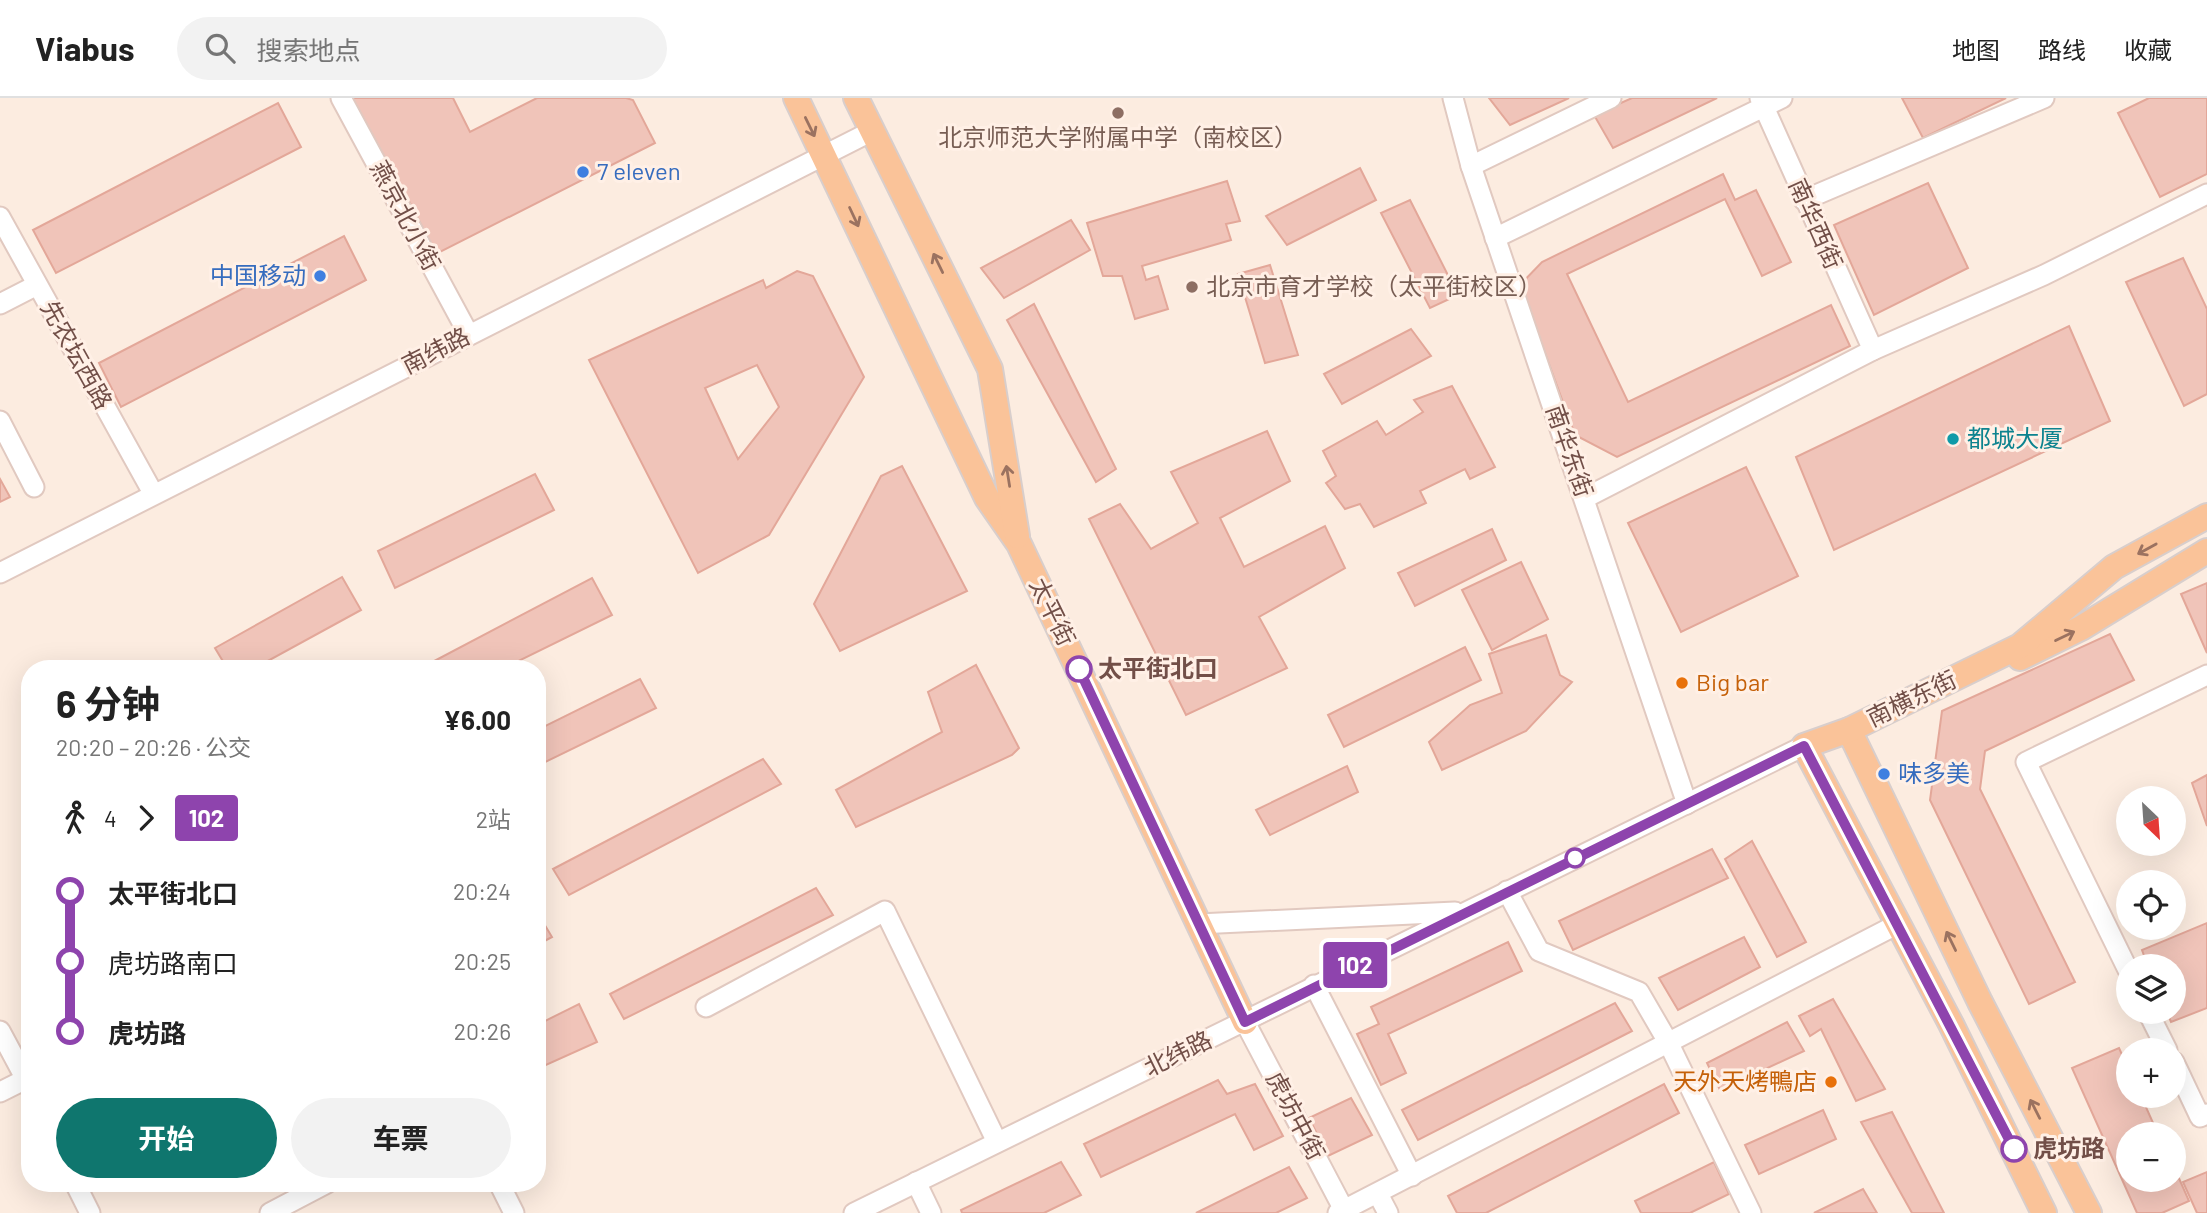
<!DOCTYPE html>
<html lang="zh">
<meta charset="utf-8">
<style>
body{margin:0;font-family:Barlow,"Noto Sans SC",sans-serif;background:#f2f2f2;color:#222;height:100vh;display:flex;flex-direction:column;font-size:26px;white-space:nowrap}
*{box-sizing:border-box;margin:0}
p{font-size:23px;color:#767676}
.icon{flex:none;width:38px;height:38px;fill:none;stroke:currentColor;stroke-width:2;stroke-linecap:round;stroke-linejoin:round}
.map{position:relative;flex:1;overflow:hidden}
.panel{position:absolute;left:21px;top:562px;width:525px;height:532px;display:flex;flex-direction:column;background:#fff;border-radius:28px;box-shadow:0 7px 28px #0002}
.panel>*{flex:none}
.badge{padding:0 14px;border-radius:5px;font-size:24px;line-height:46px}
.needle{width:46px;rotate:155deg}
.fabs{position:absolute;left:2116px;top:688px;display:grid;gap:14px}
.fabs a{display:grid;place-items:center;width:70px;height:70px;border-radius:50%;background:#fff;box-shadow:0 7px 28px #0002;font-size:35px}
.map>.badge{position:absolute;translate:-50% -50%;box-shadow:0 0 0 4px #fff}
.legs{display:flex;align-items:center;gap:10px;height:77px;padding:0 35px;font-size:23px}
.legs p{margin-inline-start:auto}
.headline{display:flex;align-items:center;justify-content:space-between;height:119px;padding:0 35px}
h1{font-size:38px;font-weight:700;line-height:52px}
.button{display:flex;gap:14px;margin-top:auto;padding:14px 35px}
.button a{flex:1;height:80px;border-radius:42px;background:#0f766e;color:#fff;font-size:28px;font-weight:700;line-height:80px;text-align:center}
.button a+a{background:#f2f2f2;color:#222}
ul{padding:0 35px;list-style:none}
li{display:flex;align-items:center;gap:24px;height:70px;font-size:26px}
li i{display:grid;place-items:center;width:10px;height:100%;margin:0 9px;background:currentColor}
li i::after{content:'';width:18px;height:18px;margin:-9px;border:5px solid;border-radius:50%;background:#fff}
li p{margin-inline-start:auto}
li:first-child i{background:linear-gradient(#0000 50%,currentColor 0)}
li:last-child i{background:linear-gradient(currentColor 50%,#0000 0)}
header{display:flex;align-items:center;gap:42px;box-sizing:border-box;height:98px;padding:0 35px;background:#fff;border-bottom:2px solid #e0e0e0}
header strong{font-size:33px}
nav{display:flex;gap:38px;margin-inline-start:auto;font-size:24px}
.search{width:490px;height:63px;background:#f2f2f2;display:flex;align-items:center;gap:18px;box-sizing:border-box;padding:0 24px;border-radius:38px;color:#767676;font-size:26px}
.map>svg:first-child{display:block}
.building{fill:#f0c4b9;stroke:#e3a799;stroke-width:2;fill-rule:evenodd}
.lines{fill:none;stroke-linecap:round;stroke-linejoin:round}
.minor-casing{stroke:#e1c9c0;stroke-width:23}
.major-casing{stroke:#d8cecc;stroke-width:28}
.minor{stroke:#fff;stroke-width:19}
.major{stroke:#fac399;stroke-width:24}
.oneway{stroke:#9b7260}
.line-1-casing{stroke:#fff;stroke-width:16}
.line-1{stroke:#8e44ad;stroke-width:10}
.education-dot{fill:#8d6e63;stroke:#fff0e6;stroke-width:2.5}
.shop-dot{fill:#3f7fe0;stroke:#fff0e6;stroke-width:2.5}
.culture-dot{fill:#0f9aa8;stroke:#fff0e6;stroke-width:2.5}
.stop-1-dot{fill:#fff;stroke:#8e44ad;stroke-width:3.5}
.food-dot{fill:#e8710a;stroke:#fff0e6;stroke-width:2.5}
.labels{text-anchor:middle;stroke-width:6;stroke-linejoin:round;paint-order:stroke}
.education-label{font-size:24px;fill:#785e54;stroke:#fff0e6}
.shop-label{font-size:24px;fill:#366cbe;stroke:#fff0e6;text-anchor:start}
.street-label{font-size:24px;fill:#724f48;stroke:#fff0e6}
.culture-label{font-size:24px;fill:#0d838f;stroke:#fff0e6;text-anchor:start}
.stop-label{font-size:24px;font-weight:bold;fill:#724f48;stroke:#fff0e6;text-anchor:start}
.food-label{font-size:24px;fill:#c56008;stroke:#fff0e6;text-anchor:start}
</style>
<header>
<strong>Viabus</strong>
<div class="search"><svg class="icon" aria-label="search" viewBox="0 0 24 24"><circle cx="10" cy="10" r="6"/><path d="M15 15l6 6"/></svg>搜索地点</div>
<nav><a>地图</a><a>路线</a><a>收藏</a></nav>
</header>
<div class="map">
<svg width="2207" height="1115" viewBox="0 0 2207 1115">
<rect width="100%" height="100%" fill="#fcece0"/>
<g class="building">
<path d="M350,0H453L470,34L537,0H626L633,2L655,45L436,156L410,105L405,108Z"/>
<path d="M1489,0H1569L1510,27Z"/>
<path d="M1632,0H1717L1613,50L1594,17Z"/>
<path d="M1902,0H2006L1923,40Z"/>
<path d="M2149,0H2207V76L2160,99L2118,15Z"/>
<path d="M278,5L301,49L56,175L33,132Z"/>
<path d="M1360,70L1376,102L1287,147L1266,118Z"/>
<path d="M1723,76L1735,102L1756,92L1791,164L1762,178L1725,101L1567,176L1628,304L1831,207L1850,248L1617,359L1575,337L1520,187L1542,164Z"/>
<path d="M1227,83L1240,123L1226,126L1231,142L1142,168L1146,182L1158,178L1168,211L1135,221L1122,178H1103L1087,125Z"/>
<path d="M1928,85L1968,170L1874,217L1834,127Z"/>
<path d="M1410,102L1458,197L1430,210L1381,115Z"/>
<path d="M1071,122L1090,152L1004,200L981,170Z"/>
<path d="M344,138L366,182L121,309L99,265Z"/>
<path d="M2183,160L2207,211V296L2184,308L2126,184Z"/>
<path d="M1270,167L1298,257L1265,265L1238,176Z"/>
<path d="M797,173L813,178L864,279L769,437L698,475L589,262L763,182L766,190ZM757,267L779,309L738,361L705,290Z"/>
<path d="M1034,206L1116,371L1096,384L1007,222Z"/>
<path d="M2069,228L2110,323L1834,452L1796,359Z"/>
<path d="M1411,231L1431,258L1342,306L1324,276Z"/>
<path d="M1452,288L1495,369L1470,381L1465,371L1420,393L1426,405L1374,429L1360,406L1345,411L1326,385L1336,378L1323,353L1377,323L1386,337L1423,314L1414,302Z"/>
<path d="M1267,333L1290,383L1220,420L1244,469L1325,428L1345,470L1259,519L1287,570L1186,617L1089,421L1120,406L1151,451L1198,425L1171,374Z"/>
<path d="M902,368L967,493L840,553L814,506L881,378Z"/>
<path d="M1746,369L1798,478L1681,534L1628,425Z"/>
<path d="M535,376L554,412L395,490L378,453Z"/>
<path d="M0,381L10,399L0,404Z"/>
<path d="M1492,431L1506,462L1415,508L1398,475Z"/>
<path d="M1521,464L1548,521L1492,552L1462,492Z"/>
<path d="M342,479L361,512L255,570H227L215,550Z"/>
<path d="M592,480L612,517L504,570H421Z"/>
<path d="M2207,485V555L2181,496Z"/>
<path d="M2110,536L2134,582L1985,653L1980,691L2075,884L2029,906L1930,702L1942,613Z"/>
<path d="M1546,537L1560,577L1572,584L1526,633L1442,672L1429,644L1470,607L1502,595L1489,556Z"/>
<path d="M1465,549L1481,582L1344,649L1328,617Z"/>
<path d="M976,567L1019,650L1012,657L856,729L836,692L942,634L928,594Z"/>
<path d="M640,581L656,610L537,668V632Z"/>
<path d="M763,661L781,686L569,797L553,771Z"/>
<path d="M1347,668L1358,694L1270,737L1256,712Z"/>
<path d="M2207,677V728L2192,685Z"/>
<path d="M1752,743L1806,844L1777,859L1725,761Z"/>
<path d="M1712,751L1728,780L1573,852L1559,823Z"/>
<path d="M816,790L833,817L624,921L610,896Z"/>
<path d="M537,814L552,839L537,847Z"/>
<path d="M2207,825V910L2171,924L2167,914H2174V868H2148L2142,852Z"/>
<path d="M1744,839L1760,869L1678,912L1659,880Z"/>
<path d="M1508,844L1522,873L1388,936L1406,975L1381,987L1357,936L1379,926L1371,909Z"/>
<path d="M1833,901L1885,991L1856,1003L1821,931L1810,938L1799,918Z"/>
<path d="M1615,905L1632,933L1418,1042L1402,1012Z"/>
<path d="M579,906L597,944L537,971V927Z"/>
<path d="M1787,924L1804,953L1720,992L1707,965Z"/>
<path d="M2119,950L2128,970V998H2141L2158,1036H2128V1082H2174V1069L2189,1103L2162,1115H2137L2072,970Z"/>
<path d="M1218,982L1227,996L1255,986L1283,1038L1254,1052L1235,1016L1101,1079L1084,1046Z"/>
<path d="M1664,986L1679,1015L1486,1115H1457L1448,1098Z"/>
<path d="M1351,1000L1372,1037L1328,1058L1309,1020Z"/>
<path d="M1823,1012L1836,1041L1759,1076L1745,1047Z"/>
<path d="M1892,1014L1944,1115H1912L1861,1024Z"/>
<path d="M1061,1064L1081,1097L1044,1115H962L961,1112Z"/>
<path d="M1714,1064L1729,1096L1690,1115H1641L1635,1103Z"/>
<path d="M1289,1069L1307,1100L1276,1115H1196Z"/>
<path d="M2207,1074V1115H2197L2183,1084Z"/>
<path d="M1863,1091L1877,1115H1814Z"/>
</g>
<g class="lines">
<g class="minor-casing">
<g id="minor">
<path d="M341,0L469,237"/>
<path d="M1453,0L1471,68L1687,706"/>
<path d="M1760,0L1873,252"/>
<path d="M1471,68L1611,0"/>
<path d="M1804,102L2044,0"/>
<path d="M0,119L153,395"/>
<path d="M1495,140L1782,0"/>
<path d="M0,206L37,187"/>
<path d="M0,323L34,389"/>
<path d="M1585,400L1873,252L2044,177L2207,96"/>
<path d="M0,475L872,33"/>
<path d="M1507,793L1539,853L1639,894L1668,944L1751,1115"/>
<path d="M1198,826L1455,814"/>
<path d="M2128,872L2026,664L2207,577"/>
<path d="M1314,887L1412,1078"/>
<path d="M706,909L885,813L997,1044"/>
<path d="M2148,914L2167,952"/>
<path d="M1245,924L1344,1112"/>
<path d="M0,933L30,989"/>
<path d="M2174,964L2200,1019L2207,1016"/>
<path d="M0,994L30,979"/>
<path d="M916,1084L931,1115"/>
<path d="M75,1085L90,1115"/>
<path d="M499,1085L514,1115"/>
<path d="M1378,1096L1388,1115"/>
<path d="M270,1115L327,1085"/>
<path d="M854,1115L1804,648"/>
<path d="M1338,1115L1896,827"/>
</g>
</g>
<g class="major-casing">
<g id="major">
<path d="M796,0L987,400L1019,446L1245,924"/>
<path d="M856,0L990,271L1017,438"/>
<path d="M2020,560L2081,530L2207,453"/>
<path d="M1849,632L1980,904L2089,1115"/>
<path d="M2044,1115L1951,926L1804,648L1849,632L2020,548L2114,469L2207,418"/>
</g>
</g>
<use href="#minor" class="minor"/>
<use href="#major" class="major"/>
</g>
<defs><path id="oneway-shaft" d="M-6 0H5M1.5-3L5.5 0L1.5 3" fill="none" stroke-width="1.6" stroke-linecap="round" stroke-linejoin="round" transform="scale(1.75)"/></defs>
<g class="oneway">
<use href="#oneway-shaft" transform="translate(810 29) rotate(64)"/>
<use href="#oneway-shaft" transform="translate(854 119) rotate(65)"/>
<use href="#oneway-shaft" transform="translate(938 165) rotate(-116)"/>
<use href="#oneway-shaft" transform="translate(1008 378) rotate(-99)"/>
<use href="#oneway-shaft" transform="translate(2147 451) rotate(151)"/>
<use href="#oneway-shaft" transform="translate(2065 538) rotate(-26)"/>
<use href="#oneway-shaft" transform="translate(1951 843) rotate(-116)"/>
<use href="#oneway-shaft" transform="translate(2035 1011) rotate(-117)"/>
</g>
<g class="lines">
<g class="line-1-casing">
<path id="line-1" d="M1079,571L1245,924L1804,648L2014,1051"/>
</g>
<use href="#line-1" class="line-1"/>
</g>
<g class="education-dot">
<circle cx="1118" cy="15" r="7"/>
<circle cx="1192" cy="189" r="7"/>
</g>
<g class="shop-dot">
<circle cx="583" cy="74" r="7"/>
<circle cx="320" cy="178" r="7"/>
<circle cx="1884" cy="676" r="7"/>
</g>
<circle class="culture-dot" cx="1953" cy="341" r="7"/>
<g class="stop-1-dot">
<circle cx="1079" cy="571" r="12"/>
<circle cx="1575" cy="760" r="9"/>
<circle cx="2014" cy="1051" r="12"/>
</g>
<g class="food-dot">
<circle cx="1682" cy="585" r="7"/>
<circle cx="1831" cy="984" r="7"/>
</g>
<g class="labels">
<g class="education-label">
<text x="1118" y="48">北京师范大学附属中学（南校区）</text>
<text x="1206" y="197" text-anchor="start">北京市育才学校（太平街校区）</text>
</g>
<g class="shop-label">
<text x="597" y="82">7 eleven</text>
<text x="306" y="186" text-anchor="end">中国移动</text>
<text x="1898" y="684">味多美</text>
</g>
<g class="street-label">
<text transform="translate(405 118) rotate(62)" y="8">燕京北小街</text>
<text transform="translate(1815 126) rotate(66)" y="8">南华西街</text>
<text transform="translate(436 253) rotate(-27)" y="8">南纬路</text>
<text transform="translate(76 257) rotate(61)" y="8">先农坛西路</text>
<text transform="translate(1569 353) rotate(71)" y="8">南华东街</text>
<text transform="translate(1052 514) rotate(64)" y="8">太平街</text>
<text transform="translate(1912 601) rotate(-26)" y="8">南横东街</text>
<text transform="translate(1178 956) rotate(-26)" y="8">北纬路</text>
<text transform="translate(1295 1018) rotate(62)" y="8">虎坊中街</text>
</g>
<g class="culture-label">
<text x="1967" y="349">都城大厦</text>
</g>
<g class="stop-label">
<text x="1098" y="579">太平街北口</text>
<text x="2033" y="1059">虎坊路</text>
</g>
<g class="food-label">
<text x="1696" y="593">Big bar</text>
<text x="1817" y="992" text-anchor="end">天外天烤鴨店</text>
</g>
</g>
</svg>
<div class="fabs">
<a><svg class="needle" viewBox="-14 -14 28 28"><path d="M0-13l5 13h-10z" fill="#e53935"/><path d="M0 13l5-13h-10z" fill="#767676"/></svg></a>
<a><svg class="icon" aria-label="locate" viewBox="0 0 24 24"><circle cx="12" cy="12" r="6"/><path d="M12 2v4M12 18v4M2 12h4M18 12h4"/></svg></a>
<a><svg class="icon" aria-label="layers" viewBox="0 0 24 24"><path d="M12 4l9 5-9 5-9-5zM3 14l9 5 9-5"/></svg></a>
<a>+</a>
<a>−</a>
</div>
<b class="badge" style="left:1355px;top:867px;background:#8e44ad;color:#fff">102</b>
<section class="panel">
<div class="headline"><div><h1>6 分钟</h1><p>20:20 – 20:26 · 公交</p></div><b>¥6.00</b></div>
<div class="legs"><svg class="icon" aria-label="walk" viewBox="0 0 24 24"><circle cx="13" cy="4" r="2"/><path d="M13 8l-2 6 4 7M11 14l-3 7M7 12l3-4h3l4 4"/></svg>4<svg class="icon" aria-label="forward" viewBox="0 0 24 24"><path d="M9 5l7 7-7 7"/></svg><b class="badge" style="background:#8e44ad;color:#fff">102</b><p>2站</p></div>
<ul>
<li><i style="color:#8e44ad"></i><b>太平街北口</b><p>20:24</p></li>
<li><i style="color:#8e44ad"></i><span>虎坊路南口</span><p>20:25</p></li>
<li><i style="color:#8e44ad"></i><b>虎坊路</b><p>20:26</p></li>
</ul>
<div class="button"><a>开始</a><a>车票</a></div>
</section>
</div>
